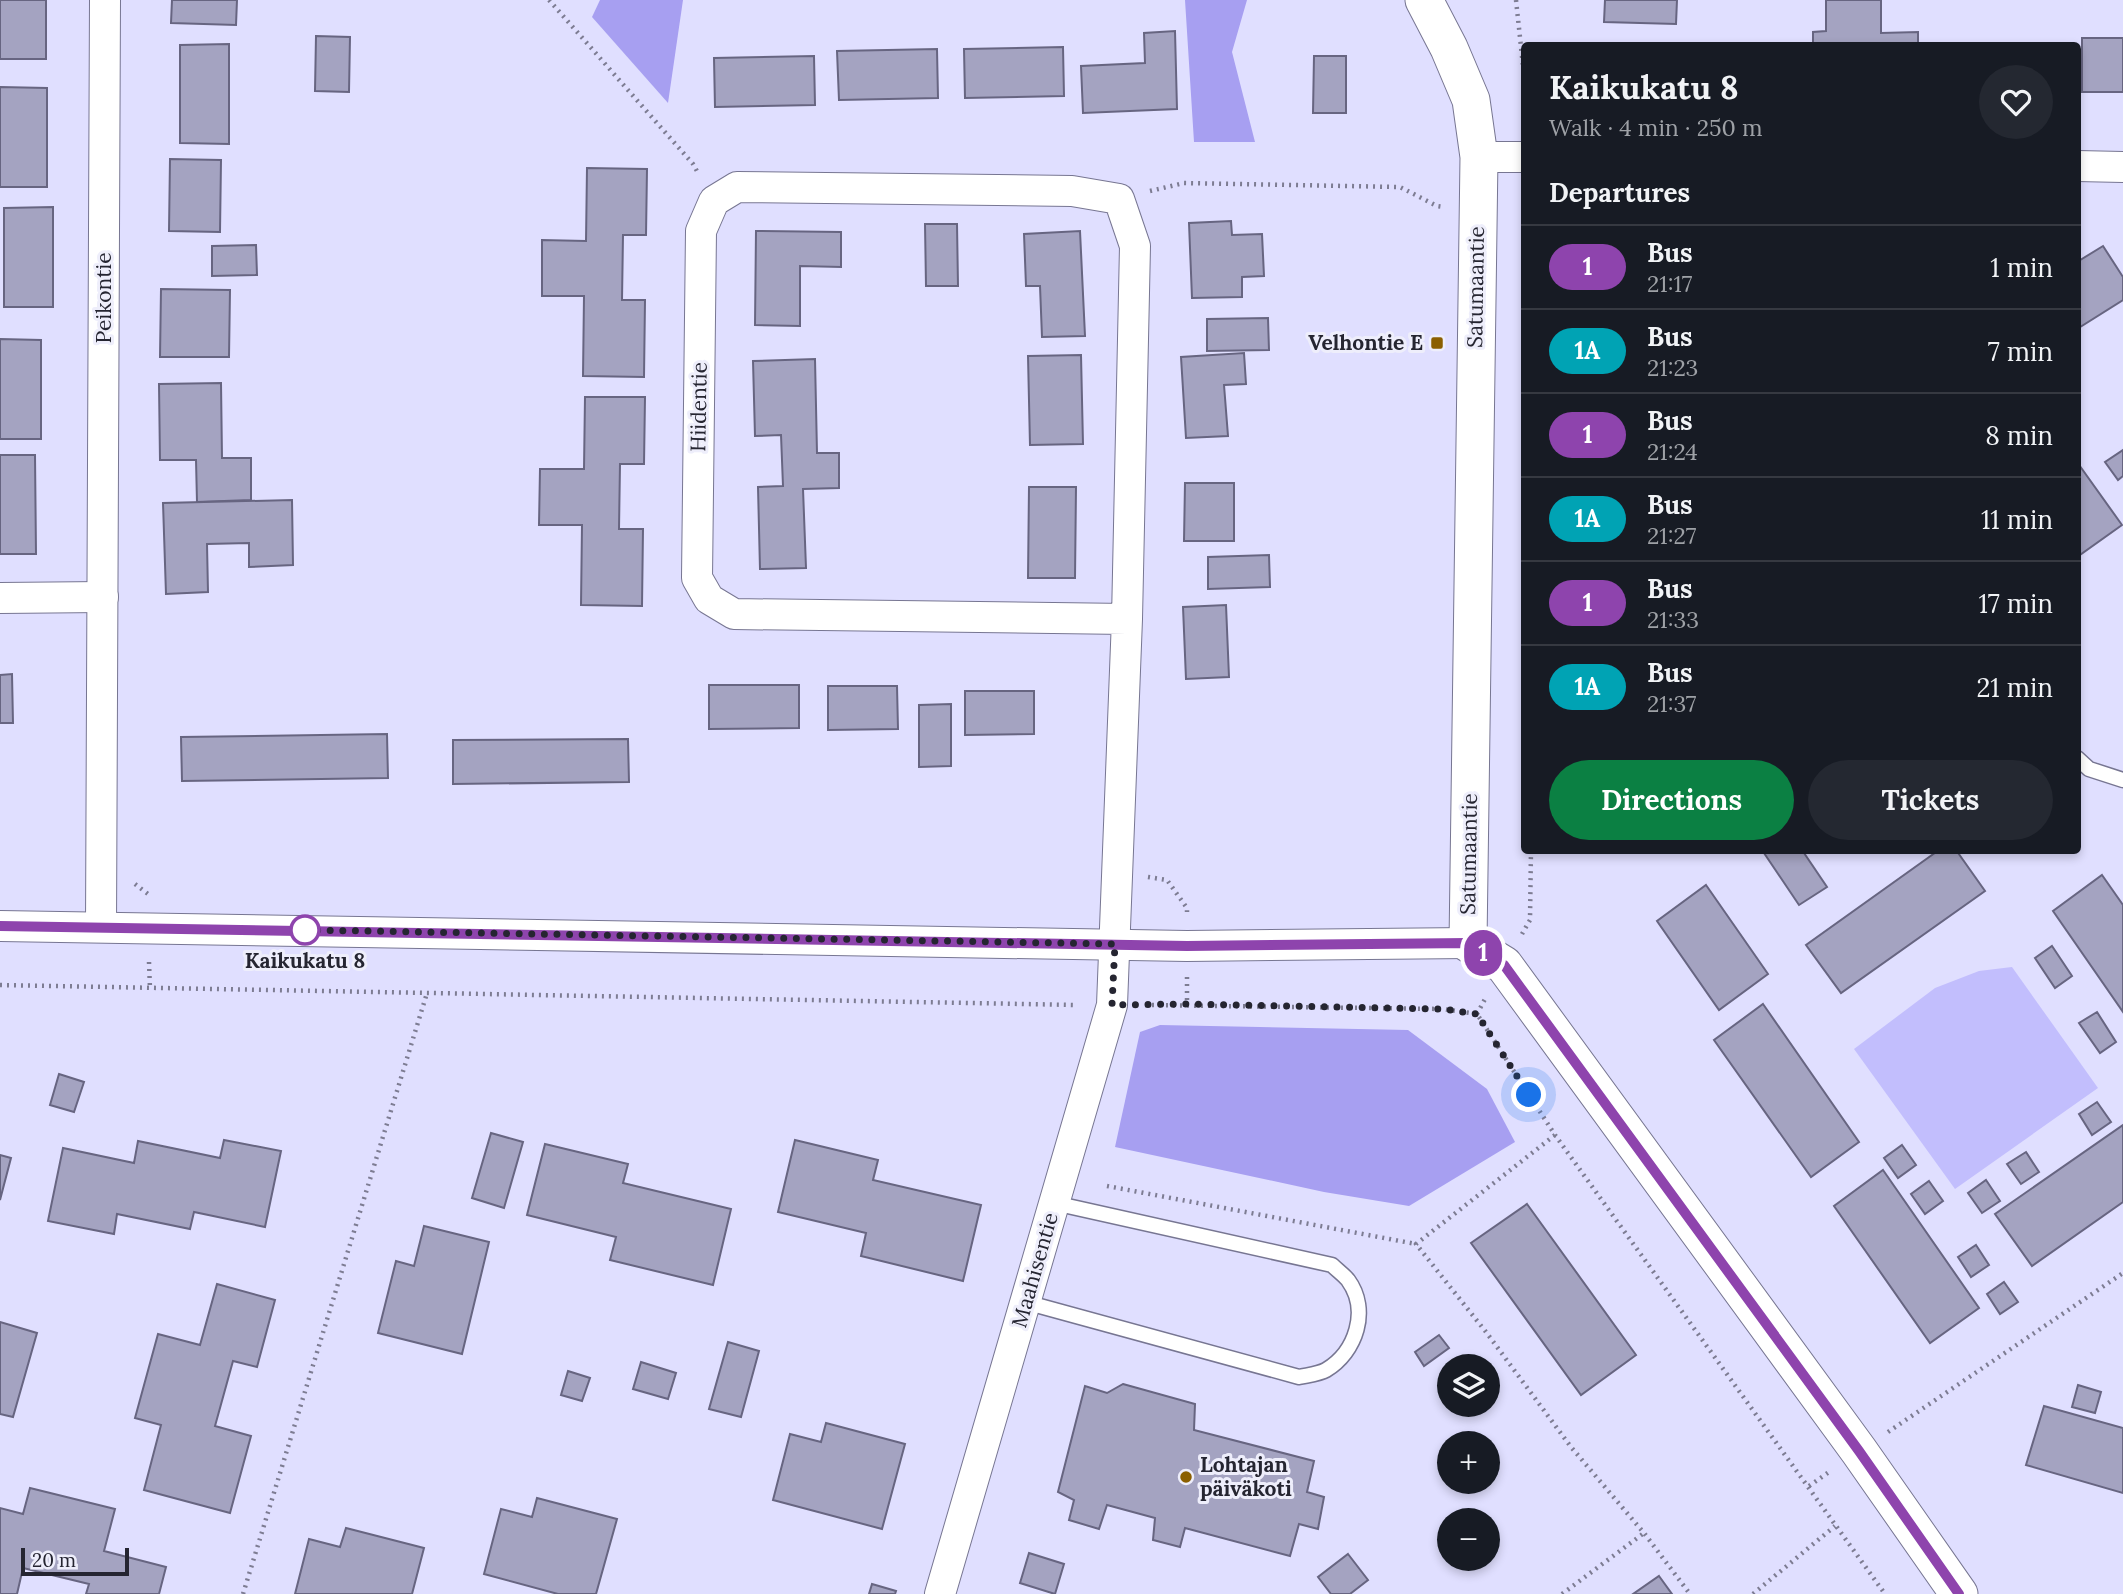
<!DOCTYPE html>
<meta charset="utf-8">
<style>
body{margin:0;font-family:Lora,serif;background:#242831;color:#f1f3f6;height:100vh;display:flex;flex-direction:column;font-size:26px;white-space:nowrap}
*{box-sizing:border-box;margin:0}
p{font-size:23px;color:#9ea1a6}
.icon{flex:none;width:38px;height:38px;fill:none;stroke:currentColor;stroke-width:2;stroke-linecap:round;stroke-linejoin:round}
.map{position:relative;flex:1;overflow:hidden}
.sheet{position:absolute;left:1521px;top:42px;width:560px;height:812px;display:flex;flex-direction:column;background:#171b24;border-radius:7px;box-shadow:0 4px 10px #0003}
.sheet>*{flex:none}
.badge{padding:0 14px;border-radius:23px;font-size:24px;line-height:46px}
.fabs{position:absolute;left:1437px;top:1354px;display:grid;gap:14px}
.fabs a{display:grid;place-items:center;width:63px;height:63px;border-radius:50%;background:#171b24;box-shadow:0 4px 10px #0003;font-size:35px}
.scale{position:absolute;left:21px;bottom:18px;width:108px;box-sizing:border-box;padding-left:7px;border:4px solid #252531;border-top:0;font-size:19px;line-height:24px;white-space:nowrap;color:#252531;-webkit-text-stroke:5px #eeeefb;paint-order:stroke}
.you{position:absolute;width:35px;height:35px;margin:-18px;border:5px solid #fff;border-radius:50%;background:#1a73e8;box-shadow:0 0 0 10px #1a73e833}
.map>.badge{position:absolute;translate:-50% -50%;box-shadow:0 0 0 4px #fff}
h2{padding:0 28px;font-size:26px;line-height:63px}
.round{display:grid;place-items:center;flex:none;width:74px;height:74px;border-radius:37px;background:#242831}
.summary{display:flex;align-items:center;justify-content:space-between;height:119px;padding:0 28px}
h1{font-size:33px;font-weight:800;line-height:52px}
.action{display:flex;gap:14px;margin-top:auto;padding:14px 28px}
.action a{flex:1;height:80px;border-radius:42px;background:#0b8043;color:#fff;font-size:28px;font-weight:800;line-height:80px;text-align:center}
.action a+a{background:#242831;color:#f1f3f6}
ul{padding:0;list-style:none}
li{display:flex;align-items:center;gap:21px;height:84px;padding:0 28px;border-top:2px solid #363941}
li div{flex:1}
li b{display:block;font-size:26px}
li em{font-style:normal}
li .badge{min-width:77px;font-weight:700;text-align:center}
.map>svg:first-child{display:block}
.green{fill:#c2befd}
.forest{fill:#a79ff1}
.building{fill:#a4a3c1;stroke:#676581;stroke-width:2}
.lines{fill:none;stroke-linecap:round;stroke-linejoin:round}
.service-casing{stroke:#777692;stroke-width:17}
.minor-casing{stroke:#777692;stroke-width:32}
.tertiary-casing{stroke:#777692;stroke-width:39}
.path{stroke:#7d7c92;stroke-width:4.5;stroke-dasharray:2 5;stroke-linecap:butt}
.service{stroke:#fff;stroke-width:14}
.minor{stroke:#fff;stroke-width:30}
.tertiary{stroke:#fff;stroke-width:37}
.line-casing{stroke:#fff;stroke-width:16}
.line{stroke:#8e44ad;stroke-width:10}
.walk{stroke:#252531;stroke-width:7;stroke-dasharray:0 12.6}
.poi-dot{fill:#8b5f01;stroke:#eeeefb;stroke-width:2.5}
.stop-dot{fill:#fff;stroke:#8e44ad;stroke-width:3.5}
.labels{text-anchor:middle;stroke-width:6;stroke-linejoin:round;paint-order:stroke}
.street-label{font-size:21px;fill:#252531;stroke:#eeeefb}
.poi-label{font-size:21px;font-weight:bold;fill:#252531;stroke:#eeeefb;text-anchor:end}
.stop-label{font-size:21px;font-weight:bold;fill:#252531;stroke:#eeeefb}
</style>
<div class="map">
<svg width="2123" height="1594" viewBox="0 0 2123 1594">
<rect width="100%" height="100%" fill="#e0dfff"/>
<path class="green" d="M2012,967L2098,1088L1955,1189L1854,1049L1935,988L1979,971Z"/>
<g class="forest">
<path d="M600,0H683L668,103L592,17Z"/>
<path d="M1185,0H1247L1232,52L1255,142H1194Z"/>
<path d="M1160,1025L1408,1030L1487,1089L1515,1142L1409,1206L1324,1192L1115,1147L1140,1032Z"/>
</g>
<g class="building">
<rect x="0" y="0" width="46" height="59"/>
<path d="M172,0H237L236,25L171,23Z"/>
<path d="M1605,0H1677L1676,24L1604,22Z"/>
<path d="M1826,0H1881V33L1918,32V46H1813V32L1826,31Z"/>
<path d="M1175,31L1177,109L1083,113L1081,66L1145,63L1144,33Z"/>
<path d="M316,36L350,37L349,92L315,91Z"/>
<rect x="2082" y="38" width="41" height="54"/>
<path d="M229,44V144L180,143V45Z"/>
<path d="M1063,47L1064,96L965,98L964,49Z"/>
<path d="M937,49L938,98L839,100L837,51Z"/>
<path d="M814,56L815,105L715,107L714,58Z"/>
<path d="M1314,56H1346V113H1313Z"/>
<path d="M0,87L47,88V187H0Z"/>
<path d="M170,159L221,160L220,232L169,231Z"/>
<path d="M587,168L647,169L646,235H623L622,300H645L644,377L583,376L584,296H542V240L586,241Z"/>
<path d="M53,207V307H4V208Z"/>
<path d="M1231,221L1232,235L1262,234L1264,276L1242,277V297L1192,298L1189,223Z"/>
<path d="M925,224H957L958,286H926Z"/>
<path d="M756,231L841,232V267L800,266V326L755,325Z"/>
<path d="M1080,231L1085,336L1042,337L1040,286H1026L1024,234Z"/>
<path d="M256,245L257,275L212,276V246Z"/>
<path d="M2103,246L2123,277V300L2077,329V262Z"/>
<path d="M161,289L230,290L229,357H160Z"/>
<path d="M1268,318L1269,350L1207,351V319Z"/>
<path d="M0,339L41,340V439H0Z"/>
<path d="M1244,353L1246,384L1224,385L1228,436L1186,438L1181,357Z"/>
<path d="M1081,355L1083,444L1030,445L1028,356Z"/>
<path d="M815,359L817,453H839V488L803,489L806,568L760,569L758,487L783,486L781,435L755,436L753,361Z"/>
<path d="M221,383L222,458H251V500L197,502L196,460H160L159,384Z"/>
<path d="M585,397H645L644,464H620L619,529H643L642,606L581,605L582,525H539L540,469H584Z"/>
<path d="M2123,450V476L2118,480L2105,462Z"/>
<path d="M0,455H35L36,554H0Z"/>
<path d="M2077,462L2122,525L2077,557Z"/>
<path d="M1185,483H1234V541H1184Z"/>
<path d="M1029,487H1076L1075,578H1028Z"/>
<path d="M292,500L293,565L249,567V543L207,544L208,592L166,594L163,503Z"/>
<path d="M1269,555L1270,587L1208,589V557Z"/>
<path d="M1226,605L1229,677L1186,679L1183,607Z"/>
<path d="M12,674L13,723H0V675Z"/>
<path d="M709,685H799V728L709,729Z"/>
<path d="M828,686H897L898,729L828,730Z"/>
<path d="M965,691H1034V734L965,735Z"/>
<path d="M951,704V766L919,767V705Z"/>
<path d="M387,734L388,778L182,781L181,737Z"/>
<path d="M628,739L629,782L453,784V740Z"/>
<path d="M1768,850H1802L1827,887L1799,905L1764,853Z"/>
<path d="M1939,850H1956L1985,891L1841,993L1806,945Z"/>
<path d="M2102,875L2123,905V1012L2053,911Z"/>
<path d="M1706,885L1768,974L1719,1010L1657,921Z"/>
<path d="M2052,946L2072,976L2055,988L2035,958Z"/>
<path d="M1763,1004L1859,1142L1811,1177L1714,1040Z"/>
<path d="M2097,1012L2116,1042L2100,1053L2079,1023Z"/>
<path d="M59,1074L84,1082L74,1112L50,1105Z"/>
<path d="M2097,1102L2111,1122L2092,1135L2079,1114Z"/>
<path d="M2123,1125V1202L2032,1266L1995,1214Z"/>
<path d="M491,1133L523,1142L504,1208L472,1198Z"/>
<path d="M224,1140L281,1151L265,1227L194,1212L190,1229L117,1214L114,1234L48,1221L63,1148L134,1163L138,1141L220,1158Z"/>
<path d="M795,1140L878,1160L873,1180L981,1205L963,1281L861,1256L866,1233L778,1212Z"/>
<path d="M545,1144L628,1164L623,1183L731,1209L713,1285L610,1260L616,1237L527,1215Z"/>
<path d="M1902,1145L1916,1165L1898,1178L1884,1158Z"/>
<path d="M2026,1152L2039,1172L2021,1184L2007,1164Z"/>
<path d="M0,1155L11,1158L0,1200Z"/>
<path d="M1883,1170L1979,1308L1930,1343L1834,1206Z"/>
<path d="M1986,1180L2000,1201L1982,1213L1968,1193Z"/>
<path d="M1929,1181L1943,1201L1925,1214L1911,1194Z"/>
<path d="M1527,1204L1636,1355L1581,1395L1471,1243Z"/>
<path d="M424,1226L489,1242L462,1354L378,1333L396,1261L414,1266Z"/>
<path d="M1976,1245L1989,1265L1971,1277L1958,1257Z"/>
<path d="M2004,1282L2018,1302L2000,1314L1987,1294Z"/>
<path d="M217,1284L275,1300L257,1367L233,1361L215,1426L251,1436L230,1513L144,1490L161,1425L135,1418L158,1334L200,1345Z"/>
<path d="M0,1322L37,1333L13,1417L0,1414Z"/>
<path d="M1439,1335L1449,1348L1424,1366L1415,1352Z"/>
<path d="M728,1342L759,1351L741,1417L709,1409Z"/>
<path d="M641,1362L676,1373L668,1399L633,1389Z"/>
<path d="M568,1371L590,1378L582,1401L561,1395Z"/>
<path d="M1123,1384L1195,1404L1194,1430L1314,1461L1307,1492L1324,1497L1318,1529L1299,1524L1290,1556L1185,1528L1180,1547L1153,1540L1155,1518L1107,1505L1099,1529L1069,1520L1074,1500L1058,1492L1085,1386L1107,1393Z"/>
<path d="M2078,1385L2101,1392L2095,1413L2072,1407Z"/>
<path d="M2044,1406L2123,1428V1493L2026,1465Z"/>
<path d="M826,1423L905,1444L882,1529L773,1500L790,1434L821,1442Z"/>
<path d="M30,1488L115,1509L104,1551L166,1567L159,1594H86L89,1584L23,1568L17,1594H0V1508L23,1514Z"/>
<path d="M537,1498L617,1519L596,1594H558L484,1574L501,1509L532,1517Z"/>
<path d="M346,1528L424,1548L412,1594H295L309,1539L340,1547Z"/>
<path d="M1029,1553L1064,1564L1055,1594L1020,1583Z"/>
<path d="M1348,1554L1368,1580L1350,1594H1331L1318,1577Z"/>
<path d="M1659,1576L1672,1594H1633Z"/>
<path d="M872,1584L896,1591L895,1594H869Z"/>
</g>
<g class="lines">
<g class="service-casing">
<g id="service">
<path d="M2077,758L2089,769L2123,780"/>
<path d="M1025,1302L1299,1377C1308,1375 1319,1374 1326,1370C1356,1352 1370,1310 1348,1280C1344,1275 1337,1270 1332,1265L1054,1203"/>
</g>
</g>
<g class="minor-casing">
<g id="minor">
<path d="M1479,157H1524"/>
<path d="M2077,166L2123,167"/>
<path d="M0,598L103,597"/>
<path d="M0,926L1187,946L1468,943"/>
<path d="M101,927L105,0"/>
<path d="M940,1594L1112,1005L1127,619L1135,246L1119,199L1072,191L737,187L714,201L701,231L697,578L709,599L734,614L1127,619"/>
</g>
</g>
<g class="tertiary-casing">
<path id="tertiary" d="M1424,0L1449,48L1471,100L1479,157L1468,943L1504,965L1859,1451L1959,1594"/>
</g>
<g class="path">
<path d="M549,0L693,164L698,173"/>
<path d="M1516,0L1524,75"/>
<path d="M1150,191L1184,183L1400,187L1437,206L1444,207"/>
<path d="M1148,877L1167,880L1187,908V912"/>
<path d="M135,884L148,894V897"/>
<path d="M1522,934L1530,920L1531,850"/>
<path d="M149,962L150,989"/>
<path d="M1187,977V1004"/>
<path d="M0,985L1077,1005"/>
<path d="M1145,1005L1443,1009L1477,1014L1555,1135L1885,1594"/>
<path d="M1477,1014L1485,999"/>
<path d="M1555,1135L1416,1244L1486,1332L1571,1447L1644,1533L1690,1594"/>
<path d="M1107,1186L1416,1244"/>
<path d="M1888,1432L2123,1273"/>
<path d="M1809,1486L1829,1472"/>
<path d="M243,1594L427,993"/>
<path d="M1562,1594L1644,1533"/>
<path d="M1753,1594L1835,1526"/>
</g>
<use href="#service" class="service"/>
<use href="#minor" class="minor"/>
<use href="#tertiary" class="tertiary"/>
</g>
<g class="lines">
<g class="line-casing">
<path id="line" d="M0,926L1187,946L1468,943L1504,965L1859,1451L1959,1594"/>
</g>
<use href="#line" class="line"/>
<path class="walk" d="M305,930L1115,944L1112,1005L1187,1004L1443,1009L1477,1014L1529,1095"/>
</g>
<g class="poi-dot">
<rect x="1430" y="336" width="14" height="14" rx="3.5"/>
<circle cx="1186" cy="1477" r="7"/>
</g>
<circle class="stop-dot" cx="305" cy="930" r="14"/>
<g class="labels">
<g class="street-label">
<text transform="translate(1476 287) rotate(-89)" y="7">Satumaantie</text>
<text transform="translate(104 298) rotate(-90)" y="7">Peikontie</text>
<text transform="translate(699 407) rotate(-89)" y="7">Hiidentie</text>
<text transform="translate(1469 854) rotate(-89)" y="7">Satumaantie</text>
<text transform="translate(1035 1270) rotate(-74)" y="7">Maahisentie</text>
</g>
<g class="poi-label">
<text x="1423" y="350">Velhontie E</text>
<text x="1200" y="1472" text-anchor="start">Lohtajan<tspan x="1200" dy="24">päiväkoti</tspan></text>
</g>
<g class="stop-label">
<text x="305" y="968">Kaikukatu 8</text>
</g>
</g>
</svg>
<div class="fabs">
<a><svg class="icon" aria-label="layers" viewBox="0 0 24 24"><path d="M12 4l9 5-9 5-9-5zM3 14l9 5 9-5"/></svg></a>
<a>+</a>
<a>−</a>
</div>
<div class="scale">20 m</div>
<div class="you" style="left:1529px;top:1095px"></div>
<b class="badge" style="left:1483px;top:953px;background:#8e44ad;color:#fff">1</b>
<section class="sheet">
<div class="summary"><div><h1>Kaikukatu 8</h1><p>Walk · 4 min · 250 m</p></div><a class="round"><svg class="icon" aria-label="heart" viewBox="0 0 24 24"><path d="M12 20l-8-8c-3-5 5-10 8-4 3-6 11-1 8 4z"/></svg></a></div>
<h2>Departures</h2>
<ul>
<li><span class="badge" style="background:#8e44ad;color:#fff">1</span><div><b>Bus</b><p>21:17</p></div><em>1 min</em></li>
<li><span class="badge" style="background:#00a3b4;color:#fff">1A</span><div><b>Bus</b><p>21:23</p></div><em>7 min</em></li>
<li><span class="badge" style="background:#8e44ad;color:#fff">1</span><div><b>Bus</b><p>21:24</p></div><em>8 min</em></li>
<li><span class="badge" style="background:#00a3b4;color:#fff">1A</span><div><b>Bus</b><p>21:27</p></div><em>11 min</em></li>
<li><span class="badge" style="background:#8e44ad;color:#fff">1</span><div><b>Bus</b><p>21:33</p></div><em>17 min</em></li>
<li><span class="badge" style="background:#00a3b4;color:#fff">1A</span><div><b>Bus</b><p>21:37</p></div><em>21 min</em></li>
</ul>
<div class="action"><a>Directions</a><a>Tickets</a></div>
</section>
</div>
